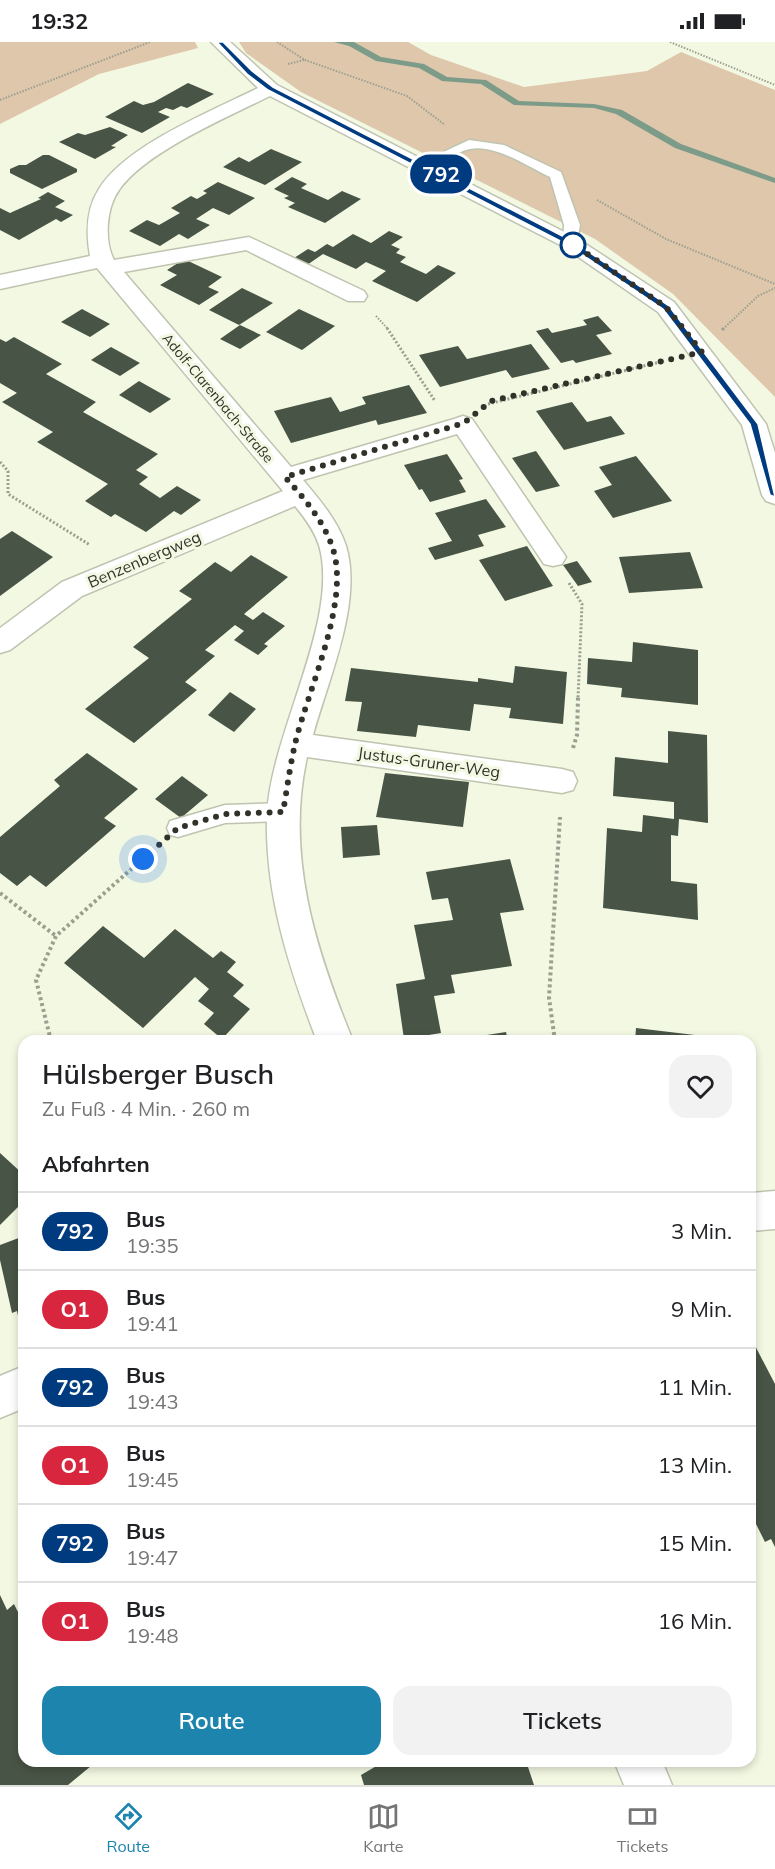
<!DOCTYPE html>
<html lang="de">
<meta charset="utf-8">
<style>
body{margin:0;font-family:Mulish,sans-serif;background:#f2f2f2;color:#202124;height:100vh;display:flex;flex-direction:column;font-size:22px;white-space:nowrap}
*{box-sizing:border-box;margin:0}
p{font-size:20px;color:#757577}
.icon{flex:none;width:33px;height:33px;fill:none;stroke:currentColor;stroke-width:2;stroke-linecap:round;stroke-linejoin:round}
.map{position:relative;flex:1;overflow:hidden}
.drawer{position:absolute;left:18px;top:993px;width:738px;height:732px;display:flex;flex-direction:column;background:#fff;border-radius:18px;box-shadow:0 3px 9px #0003}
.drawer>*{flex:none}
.badge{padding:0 12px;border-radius:20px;font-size:21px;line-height:39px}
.you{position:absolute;width:30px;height:30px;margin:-15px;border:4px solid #fff;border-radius:50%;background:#1a73e8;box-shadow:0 0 0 9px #1a73e833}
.map>.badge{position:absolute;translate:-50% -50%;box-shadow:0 0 0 3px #fff}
h2{padding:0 24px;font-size:22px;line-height:54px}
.round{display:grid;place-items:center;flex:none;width:63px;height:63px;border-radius:18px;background:#f2f2f2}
.headline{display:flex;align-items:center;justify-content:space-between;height:102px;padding:0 24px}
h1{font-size:28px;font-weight:600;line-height:45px}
.action{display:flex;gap:12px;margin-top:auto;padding:12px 24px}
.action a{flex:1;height:69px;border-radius:18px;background:#1d84ae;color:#fff;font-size:24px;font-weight:600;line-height:69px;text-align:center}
.action a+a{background:#f2f2f2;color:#202124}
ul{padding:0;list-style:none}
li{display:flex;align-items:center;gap:18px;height:78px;padding:0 24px;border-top:2px solid #e0e0e0}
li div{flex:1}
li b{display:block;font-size:22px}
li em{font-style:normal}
li .badge{min-width:66px;font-weight:700;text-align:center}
.status{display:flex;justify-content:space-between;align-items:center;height:42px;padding:0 30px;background:#fff;direction:ltr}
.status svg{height:16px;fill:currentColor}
.tab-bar{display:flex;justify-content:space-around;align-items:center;height:84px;border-top:2px solid #e0e0e0;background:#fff;font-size:16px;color:#757577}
.tab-bar a{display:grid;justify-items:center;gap:3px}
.tab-bar .active{color:#1d84ae}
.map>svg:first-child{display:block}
.green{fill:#dfc7ab}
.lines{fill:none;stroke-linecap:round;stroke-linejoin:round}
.stream{fill:#7c9c89;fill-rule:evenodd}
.building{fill:#485445}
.service-casing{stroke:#bfc4b0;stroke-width:3}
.minor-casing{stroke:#bfc4b0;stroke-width:3}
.path-far2{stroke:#9b9f90;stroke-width:2;stroke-dasharray:1.5 1.5;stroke-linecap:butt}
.path-far1{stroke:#9b9f90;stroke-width:3;stroke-dasharray:2 2;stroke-linecap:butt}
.path{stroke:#9b9f90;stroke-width:4;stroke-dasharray:3 3;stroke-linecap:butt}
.service{fill:#fff;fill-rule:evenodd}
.minor{fill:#fff;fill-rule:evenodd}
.line{fill:#003b80;stroke:#fff;stroke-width:1.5}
.walk{stroke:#30322a;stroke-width:6;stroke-dasharray:0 10.8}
.stop-dot{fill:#fff;stroke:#003b80;stroke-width:3}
.labels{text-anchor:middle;stroke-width:6;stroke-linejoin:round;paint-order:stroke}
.far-street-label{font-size:14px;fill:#30322a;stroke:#f3f8e3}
.street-label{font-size:16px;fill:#30322a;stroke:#f3f8e3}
</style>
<div class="status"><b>19:32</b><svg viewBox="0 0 49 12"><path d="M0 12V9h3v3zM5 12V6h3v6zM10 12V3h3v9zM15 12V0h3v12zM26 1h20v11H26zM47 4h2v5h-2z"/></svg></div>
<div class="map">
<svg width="775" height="1743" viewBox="0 0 775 1743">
<rect width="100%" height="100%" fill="#f3f8e3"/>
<g class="green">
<path d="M0,0H195L198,6L99,32L0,82Z"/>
<path d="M239,0H408L431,13L524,45L647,29L681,10L775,48V355L673,252L595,197L301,50L246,11Z"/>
</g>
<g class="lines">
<path class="stream" d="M334,0H354L381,15L424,22L447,35L486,38L519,59L594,62L622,68L681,102L775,136V141L675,106L616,72L594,66L514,63L481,42L442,39L419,26L376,19L349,4Z"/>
</g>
<g class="building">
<path d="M188,41L214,52L187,66L181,64L173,68L166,66L158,70L170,75L142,91L105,75L134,59L143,63L154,60Z"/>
<path d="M110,85L128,93L111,104L116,105L95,117L59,100L78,91L85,93Z"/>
<path d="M271,107L302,120L265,143L223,125L239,115L249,120Z"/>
<path d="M43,113H49L77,127V130L42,147L10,131V127L19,123H26Z"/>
<path d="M292,135L307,142L301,146L328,158L342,149L361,157L325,181L288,165L295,161L284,156L289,154L274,147Z"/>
<path d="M218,140L255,156L229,173L213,166L196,177L210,183L188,197L179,192L160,204L129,189L147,178L159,183L180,171L171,166L191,154L197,157L207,151L203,149Z"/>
<path d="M48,150L65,159L55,165L73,173L61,180L56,177L19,198L0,188V166L10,171L41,157L38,156Z"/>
<path d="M389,189L403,195L391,203L400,207L396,211L406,215L400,220L426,232L438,223L456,231L417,260L372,239L386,229L366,220L356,227L323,212L307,223L294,216L308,207L315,210L327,202L333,205L353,192L371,201Z"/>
<path d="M184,217L222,235L208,245L219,250L199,263L160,243L177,233L167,228Z"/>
<path d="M242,246L273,261L239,283L209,268Z"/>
<path d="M82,267L110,282L90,295L61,280Z"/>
<path d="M299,267L335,284L302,308L266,290Z"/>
<path d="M598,274L612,289L596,293L612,312L576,321L573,318L561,321L536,289L548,286L552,291L587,283L583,278Z"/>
<path d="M240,283L261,293L240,307L220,297Z"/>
<path d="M14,295L62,322L46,332L96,360L83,370L158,412L136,428L148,435L139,442L160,456L177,444L201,458L181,473L174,469L146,490L115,472L111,475L85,459L108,442L37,400L53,390L2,360L17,351L0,341V297L6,300Z"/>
<path d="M531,302L550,327L512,336L506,328L440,345L419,313L458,304L467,317Z"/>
<path d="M111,305L140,321L120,334L91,318Z"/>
<path d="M139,339L171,357L150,371L119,353Z"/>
<path d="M409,343L427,371L378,383L376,378L291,401L274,369L331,355L340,370L366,362L362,355Z"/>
<path d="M572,360L587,380L611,374L625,392L564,408L536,369Z"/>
<path d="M536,409L560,444L536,450L512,416Z"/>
<path d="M447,412L463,437L459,438L466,450L430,460L422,447L419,448L404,423Z"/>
<path d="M636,414L672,459L613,476L594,449L612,443L599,425Z"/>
<path d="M486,457L506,485L478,493L484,504L435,518L428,506L452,499L435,471Z"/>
<path d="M12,489L53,515L0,554V497Z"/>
<path d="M527,504L553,544L505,559L479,518Z"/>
<path d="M690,510L703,546L629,551L619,515Z"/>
<path d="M251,513L288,535L244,572L253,578L263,570L285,584L264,602L268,604L258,613L234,598L244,589L235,583L205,608L215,614L185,640L197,648L134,701L85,667L149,616L133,605L192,557L179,549L215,520L231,530Z"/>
<path d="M577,519L592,540L578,544L563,523Z"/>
<path d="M633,600L698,608V663L621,655L622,646L587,642L588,616L632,620Z"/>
<path d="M515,624L567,630L563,682L509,676L511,666L474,662L470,689L418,683L416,695L357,689L362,660L345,659L351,626L478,640V636L513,641Z"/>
<path d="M230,650L256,667L234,690L208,673Z"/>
<path d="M668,689L707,693L708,781L679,777L678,794L671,793V839L697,842L698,878L603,866L607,786L642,790L643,773L674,777V760L613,754L615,715L668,721Z"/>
<path d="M87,711L138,747L104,776L116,784L46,845L30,833L17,844L0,831V795L60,744L54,738Z"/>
<path d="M385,731L469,740L463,785L376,775Z"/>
<path d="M182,734L208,753L181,776L155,757Z"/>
<path d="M377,783L380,813L343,816L341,785Z"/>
<path d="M510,817L524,868L500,871L512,924L451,933L455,951L434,954L441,991L404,997L396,942L425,937L414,883L453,878L448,856L432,858L426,830Z"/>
<path d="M103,884L144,916L175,887L213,916L221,909L236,920L227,930L244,943L233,954L250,967L222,997L204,982L214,971L198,959L209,947L195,935L143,986L64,921Z"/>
<path d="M636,986L720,996V999H635Z"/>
<path d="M506,990L508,999H455V998Z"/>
<path d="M0,1111L24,1133V1159L0,1183Z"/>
<path d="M24,1194V1297H23L17,1269L12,1271L0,1218V1203Z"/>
<path d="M750,1294L775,1342V1505L771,1497L765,1500L750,1470Z"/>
<path d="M0,1553L7,1568L14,1562L24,1582V1719H89L91,1724L68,1743H0Z"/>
<path d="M385,1719H526L534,1743H364L361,1733Z"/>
</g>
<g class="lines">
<g class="service-casing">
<g id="service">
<path d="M469,98L504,103L561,130L580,183L576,204L571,206L563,201L564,183L550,135C528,125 496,102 470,107C453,110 436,130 418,126L416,123Z"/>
<path d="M283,761L291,763L294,770L291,777L283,779L225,781L178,795L170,793L167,786L170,779L225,763Z"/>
</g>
</g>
<g class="minor-casing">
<g id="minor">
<path d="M211,0H230L277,43L578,197L674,260L766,382L775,411V462L766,459L762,453L742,383L658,270L564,205L270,54C228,75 145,110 119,148C106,166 104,199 114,218L249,195L364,249L367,254L364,259H348L246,208L124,230L291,425L454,377L463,374L472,377L566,515L562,522L553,524L544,522L457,392L303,438C319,457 338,479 346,504C363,560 328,638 313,693L562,727L573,730L577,739L573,748L562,751L307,715C285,814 316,908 353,999H317C289,926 265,853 267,774C270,692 341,577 319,503C314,488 305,476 295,464L82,554L10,608L0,611V586L62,540L283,449L97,226L0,247V233L90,214C86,191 86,167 99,147C126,103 212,69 258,46Z"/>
<path d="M775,1149V1187L750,1189V1151Z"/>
<path d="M24,1324V1366L0,1376V1334Z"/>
<path d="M614,1719H662L672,1743H624Z"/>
</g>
</g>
<g class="path-far2">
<path d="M277,0L305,18L407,54L445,83"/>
<path d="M670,0L775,43"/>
<path d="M288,22L304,18"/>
<path d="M0,58L150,0"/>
<path d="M597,158L666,197L775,242"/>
<path d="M376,274L388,287"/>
<path d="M723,287L758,254L775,246"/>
</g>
<g class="path-far1">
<path d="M387,286L435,359"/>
<path d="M722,288L724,286"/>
<path d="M488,362L664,319"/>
<path d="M0,420L8,429V452L90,503"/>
<path d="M569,541L582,562L578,656"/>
</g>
<g class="path">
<path d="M573,706L577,693L578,655"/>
<path d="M0,851L56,894"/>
<path d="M51,999L36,938L56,894L154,807"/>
<path d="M555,999L549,956L560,775"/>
</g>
<use href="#service" class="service"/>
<use href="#minor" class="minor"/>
</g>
<path class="line" d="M217,0H223L252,29L273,45L574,200L669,264L758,382L775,455L770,453L750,382L663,267L568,203L268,48L247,32Z"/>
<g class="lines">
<path class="walk" d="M143,817L178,786L225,772L283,770C287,747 290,724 295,702C308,647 350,561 333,507C324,479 304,456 285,435L464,381L491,359L702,310L666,265L571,201L573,203"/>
</g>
<circle class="stop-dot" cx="573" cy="203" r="12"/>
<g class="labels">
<g class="far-street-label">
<text transform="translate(218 356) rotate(50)" y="5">Adolf-Clarenbach-Straße</text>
</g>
<g class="street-label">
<text transform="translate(144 517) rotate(-23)" y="6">Benzenbergweg</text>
<text transform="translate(429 720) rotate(8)" y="6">Justus-Gruner-Weg</text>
</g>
</g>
</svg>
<div class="you" style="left:143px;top:817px"></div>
<b class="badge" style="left:441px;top:132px;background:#003b80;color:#fff">792</b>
<section class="drawer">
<div class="headline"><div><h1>Hülsberger Busch</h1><p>Zu Fuß · 4 Min. · 260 m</p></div><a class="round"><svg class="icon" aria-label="heart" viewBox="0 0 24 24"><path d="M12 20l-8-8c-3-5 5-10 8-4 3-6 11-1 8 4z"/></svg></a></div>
<h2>Abfahrten</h2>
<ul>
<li><span class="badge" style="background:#003b80;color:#fff">792</span><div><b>Bus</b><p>19:35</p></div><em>3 Min.</em></li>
<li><span class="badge" style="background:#d7263d;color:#fff">O1</span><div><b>Bus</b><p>19:41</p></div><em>9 Min.</em></li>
<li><span class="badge" style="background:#003b80;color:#fff">792</span><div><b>Bus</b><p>19:43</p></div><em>11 Min.</em></li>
<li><span class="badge" style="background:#d7263d;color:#fff">O1</span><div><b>Bus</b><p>19:45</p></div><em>13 Min.</em></li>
<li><span class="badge" style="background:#003b80;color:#fff">792</span><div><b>Bus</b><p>19:47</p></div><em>15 Min.</em></li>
<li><span class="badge" style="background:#d7263d;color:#fff">O1</span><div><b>Bus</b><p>19:48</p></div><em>16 Min.</em></li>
</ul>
<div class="action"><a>Route</a><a>Tickets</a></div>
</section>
</div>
<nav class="tab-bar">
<a class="active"><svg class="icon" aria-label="directions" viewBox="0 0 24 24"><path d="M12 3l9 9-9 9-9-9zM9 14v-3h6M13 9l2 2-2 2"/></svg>Route</a>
<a><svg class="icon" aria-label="map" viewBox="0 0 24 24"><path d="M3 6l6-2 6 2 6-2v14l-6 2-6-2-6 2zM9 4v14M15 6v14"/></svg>Karte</a>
<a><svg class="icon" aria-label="tickets" viewBox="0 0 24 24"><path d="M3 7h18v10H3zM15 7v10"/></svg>Tickets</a>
</nav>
